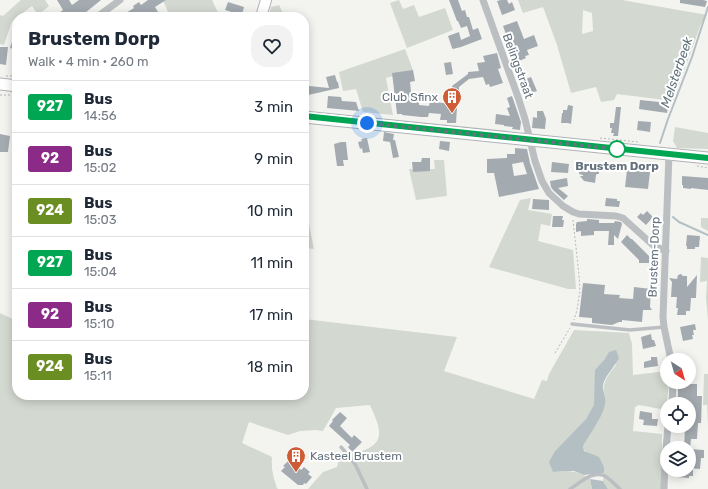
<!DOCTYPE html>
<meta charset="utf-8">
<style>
body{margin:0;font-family:Rubik,sans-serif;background:#f2f2f3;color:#1f2937;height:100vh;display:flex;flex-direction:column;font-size:15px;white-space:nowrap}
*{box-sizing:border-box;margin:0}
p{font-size:13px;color:#747a83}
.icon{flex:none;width:22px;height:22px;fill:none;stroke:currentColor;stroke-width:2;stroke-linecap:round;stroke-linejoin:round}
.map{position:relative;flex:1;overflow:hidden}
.panel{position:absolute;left:12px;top:12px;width:297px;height:388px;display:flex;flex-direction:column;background:#fff;border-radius:16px;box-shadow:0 2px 10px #0003}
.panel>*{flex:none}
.badge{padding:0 8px;border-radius:3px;font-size:14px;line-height:26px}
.needle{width:26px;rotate:143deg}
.tools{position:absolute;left:660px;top:353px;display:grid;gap:8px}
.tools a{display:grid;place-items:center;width:36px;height:36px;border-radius:50%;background:#fff;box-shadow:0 2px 10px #0003;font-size:20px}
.you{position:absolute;width:20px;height:20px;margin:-10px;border:3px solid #fff;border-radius:50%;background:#1a73e8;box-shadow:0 0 0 6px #1a73e833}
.map>.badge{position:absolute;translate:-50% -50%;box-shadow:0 0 0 2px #fff}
.round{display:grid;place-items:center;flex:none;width:42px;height:42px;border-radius:16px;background:#f2f2f3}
.headline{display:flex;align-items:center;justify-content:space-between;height:68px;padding:0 16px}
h1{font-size:19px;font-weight:700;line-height:30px}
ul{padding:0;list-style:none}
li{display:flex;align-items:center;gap:12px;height:52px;padding:0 16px;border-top:1px solid #e0e1e3}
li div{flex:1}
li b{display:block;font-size:15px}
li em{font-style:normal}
li .badge{min-width:44px;font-weight:700;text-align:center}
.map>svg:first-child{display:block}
.green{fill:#d3d8d0;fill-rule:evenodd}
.water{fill:#b4bfc3}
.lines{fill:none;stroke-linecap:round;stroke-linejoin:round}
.stream{stroke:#b4bfc3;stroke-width:2}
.building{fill:#a4abb0;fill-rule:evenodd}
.secondary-casing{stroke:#b0b4b8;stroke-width:12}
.primary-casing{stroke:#afb3b6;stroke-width:13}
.path{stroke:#b5b8ba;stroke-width:1;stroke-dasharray:2 2;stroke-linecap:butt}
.service{stroke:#bbbfc2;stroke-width:3.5}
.minor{stroke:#bbbfc2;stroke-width:7}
.secondary{stroke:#fff;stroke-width:10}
.primary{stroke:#fff;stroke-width:11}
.line-casing{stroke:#fff;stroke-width:9}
.line{stroke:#00a651;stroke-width:6}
.walk{stroke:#66737e;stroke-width:4;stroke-dasharray:0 7.2}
.stop-dot{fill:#fff;stroke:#00a651;stroke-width:2}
.labels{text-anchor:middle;stroke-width:4;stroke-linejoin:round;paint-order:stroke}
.street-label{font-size:12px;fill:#66737e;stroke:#fff}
.poi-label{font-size:12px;fill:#66737e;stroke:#fff;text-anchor:end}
.stop-label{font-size:12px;font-weight:bold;fill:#66737e;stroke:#fff}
.water-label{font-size:13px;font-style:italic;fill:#62747b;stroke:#fff}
</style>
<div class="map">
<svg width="708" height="489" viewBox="0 0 708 489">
<rect width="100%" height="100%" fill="#f3f4f0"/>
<g class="green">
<path d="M21,0H45L49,6L38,15L32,6L12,21L4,45L0,44V15L3,16Z"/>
<path d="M163,0H212L220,17H170Z"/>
<path d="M399,0L403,9L414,5L419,17L445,8L453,30L407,48L390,3Z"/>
<path d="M518,0H622L707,15L701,24L673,101L617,94L614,100L601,102L596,87L571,93L557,45L543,7L523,13ZM583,10L592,13L593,31L582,34Z"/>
<path d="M279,5L285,17H269L271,7Z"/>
<path d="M405,49L413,70L386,78L393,115L363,112L356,89L343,91L339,72Z"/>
<path d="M675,127L708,133V149L677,148L673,141Z"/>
<path d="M434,160H444L447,196L416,200L409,169H435Z"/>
<path d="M531,198L528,210L552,214L550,226L541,224L538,241L573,250L576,289H568L489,267L520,200Z"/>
<path d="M304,199L314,249L304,248Z"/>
<path d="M701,218H708V231L701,227Z"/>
<path d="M701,257L708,258V321L706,298L707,281L700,282Z"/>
<path d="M0,313L17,321V395H304V319L457,337L444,371L534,399L542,380L547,381L549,374L574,330L629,333L632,344L633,375L667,371V382H669V383L666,410L639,405L635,407L633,431L662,434V489H608L603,481L604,467L584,450L583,446C592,432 600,417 605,401C606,397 605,396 604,392C602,382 610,373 616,365L609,353L604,360L595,379V405L586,419L555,451L553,472C567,470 579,471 590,479L592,489H308L323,472L337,467L340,456C348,454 355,453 362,451C389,442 378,424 370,405L336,408L323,431L316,430L300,431L288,435L249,422L242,443L272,457C271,468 273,477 277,488L278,489H0Z"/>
<path d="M704,374H708V426L707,405H703Z"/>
</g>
<g class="water">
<path d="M616,350L619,358C615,366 605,376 603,385C602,391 607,397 605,404C604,414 589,436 583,446L584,451L599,457L604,467V473L584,475L574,471H564L553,472L549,462L555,451L586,419L594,405L595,370L604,360L609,352Z"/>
<path d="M590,479L603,481L608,489H592Z"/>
</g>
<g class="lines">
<g class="stream">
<path d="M660,143L668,119L692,57L708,7"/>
<path d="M673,217L679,222L708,235"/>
</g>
</g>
<g class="building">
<path d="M57,0H69L72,5L79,0H101L80,17H54L63,10Z"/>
<path d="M148,0H166L155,7L158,12L154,15L153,12L146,17H142L139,13L133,17H119L134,8L133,6L139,2L141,5Z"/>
<path d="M449,0H458L462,11L465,10L467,17H469L473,30L478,28L482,39L461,47L453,49L452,48L448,36L459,32L461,40L470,36L467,26L461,28L458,21H457Z"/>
<path d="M501,0H507L509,4L512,2L515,10L502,15L497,1Z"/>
<path d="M680,0H703L707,1L705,7L680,3Z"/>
<path d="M228,2L244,7L242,15L225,10Z"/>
<path d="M517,21L524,39L534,35L538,46L527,50L529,55L525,56L526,58L517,62L513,51L515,50L511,39L508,40L503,26Z"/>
<path d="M16,30H17V50L10,48Z"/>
<path d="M0,47H8L6,65L0,64Z"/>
<path d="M497,53L501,68L498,69L503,83L490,87L489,84L486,85L483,77L469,79L459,87V90L453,92L452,86L468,74V72L479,71L477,63L485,62L483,56Z"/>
<path d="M451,62L453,74L446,75L444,63Z"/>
<path d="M413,70L415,81L410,82L412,101L419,102V105L429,106L430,101L449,104L451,91H452L454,108H457L456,123H447V120H440L441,114L429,113L428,117H421L402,115V114H397L392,73Z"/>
<path d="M335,75L337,82H338L339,88L304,96V90L308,91L309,86L329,88L326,77Z"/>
<path d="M531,77L537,91L528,94L523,80Z"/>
<path d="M328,96L341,97L342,101L356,102L359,111L327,108Z"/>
<path d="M512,96L521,122L520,130L512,129L513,127L504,126V125L495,124L496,114L510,116L507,108L510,107L507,98Z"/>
<path d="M640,100L669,103L667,113L639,109Z"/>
<path d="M13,105H17V121L12,120Z"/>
<path d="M568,105L573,106L571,124L568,123H561L562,113H563V110H567Z"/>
<path d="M616,107H621L618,136H613L614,133H611L612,128H610V123H614Z"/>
<path d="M537,111H543L546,119L545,129L532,128L533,117L537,118Z"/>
<path d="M638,121L651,122L650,132L637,130Z"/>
<path d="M384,132L394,134L393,140H395L399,157L393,158L390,142L383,141Z"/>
<path d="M0,134L10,136L8,152H0Z"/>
<path d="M367,138L370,152L363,153L362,148L360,149L358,142L362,141L361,139Z"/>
<path d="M440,141L450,142L449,151L439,149Z"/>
<path d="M341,142H346L348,160H343L344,166H337L334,144Z"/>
<path d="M515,148L527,149L530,163L539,189L499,197L494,173H487V159L507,158V154H515ZM523,162L527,174L514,176L512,164Z"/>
<path d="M422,158H430V171L413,172L412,162H421Z"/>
<path d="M552,162L569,164L568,173L551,172Z"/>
<path d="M580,166L584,167V166L597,167L599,171V174H597L596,175L595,183L584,181L580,176H583V175L579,174Z"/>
<path d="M627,170L650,172L648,189L625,187Z"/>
<path d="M682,176L708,178V190L691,188V189L683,188V185H682Z"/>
<path d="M567,178L568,186L558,188L568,196L564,200L553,190L551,187L550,181Z"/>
<path d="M606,198L617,199V201H620L619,207L605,206Z"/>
<path d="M533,199L549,200V210L532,209Z"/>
<path d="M647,211L653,217L646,225L637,217L641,213L643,215Z"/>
<path d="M553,216H563L562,220H564L563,227H552Z"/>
<path d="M587,219L599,220V223H614L615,221L621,222L622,224L618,239L614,235V245H608L609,231H594V235L581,236V231L576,232V224L577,222L587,221Z"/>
<path d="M627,235L631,239H632L649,256V263H639V260L621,242Z"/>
<path d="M687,235L700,236L699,247H695V249H687V246H686Z"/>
<path d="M681,274L683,276H687V287L697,275L696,298H691L690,311H686V315H677L678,308H676L677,297H671L672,282L669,278L677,279L678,275Z"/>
<path d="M583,283L605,285L604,294L620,295L619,298L633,299L634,287L651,289L650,307L652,310H643L642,322L622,320V322H619L612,325L592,323V318L579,317Z"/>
<path d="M695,324L696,330H693L694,335H692L693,339L683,341L680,327Z"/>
<path d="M651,334L652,340H654L656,346L643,349L641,337Z"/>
<path d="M651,357H657L658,366L644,368V362L651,360Z"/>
<path d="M678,384H697V396H702L701,423H698L697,439H691L690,448H684L685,428H689V404H677L678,394Z"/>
<path d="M640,411L652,413V419H658L657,426L643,425L644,420L639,419Z"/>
<path d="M340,412L347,418L340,426L352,438L354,435L362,442L352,452L348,447L350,445L329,426L333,421L332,420Z"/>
<path d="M689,449L704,450V458H701L700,469L689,468Z"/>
<path d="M288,461L294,467L296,465L301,470L304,467L310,472L308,474L312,477L306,484L304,483L303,485H298L281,471L285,467L283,466Z"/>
<path d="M677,470H693V476H689V478L676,477V471Z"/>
</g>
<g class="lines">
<g class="secondary-casing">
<path id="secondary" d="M261,17L266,0"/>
</g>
<g class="primary-casing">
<g id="primary">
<path d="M0,84L17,86"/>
<path d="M304,117L708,158"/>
</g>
</g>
<g class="path">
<path d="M6,76H17"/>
<path d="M0,95H13"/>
<path d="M600,138L638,142"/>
<path d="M697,166L708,168"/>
<path d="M573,220L579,275L580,291L577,310L574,320"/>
<path d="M555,353L570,328"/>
</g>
<g class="service">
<path d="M572,324L630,330L664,327"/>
<path d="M341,447L352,460L356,466L367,489"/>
<path d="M570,489C580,483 592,470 605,476C610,479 615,485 620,489"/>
</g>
<g class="minor">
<path d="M483,0L518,97L525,119L535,161L542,181L549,193L563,206L573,212L579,214L616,216L623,218L654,246L666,251"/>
<path d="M97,17L120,0"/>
<path d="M669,154L663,317L664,327L671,360"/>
<path d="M672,404L673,382"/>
<path d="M664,489L665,460L668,426"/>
</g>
<use href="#secondary" class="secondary"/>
<use href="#primary" class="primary"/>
</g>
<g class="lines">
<g class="line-casing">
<path id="line" d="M304,116L708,158"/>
</g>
<use href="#line" class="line"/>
<path class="walk" d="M367,123L617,149"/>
</g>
<defs>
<g id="building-pin" transform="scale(1)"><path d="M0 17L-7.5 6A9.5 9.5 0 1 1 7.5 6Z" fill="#ce5c36" stroke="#fff"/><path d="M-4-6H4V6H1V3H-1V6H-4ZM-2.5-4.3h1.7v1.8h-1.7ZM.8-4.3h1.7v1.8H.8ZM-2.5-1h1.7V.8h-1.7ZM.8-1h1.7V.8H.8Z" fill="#fff"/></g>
</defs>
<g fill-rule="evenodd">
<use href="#building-pin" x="452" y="97"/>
<use href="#building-pin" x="296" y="456"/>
</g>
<circle class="stop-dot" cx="617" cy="149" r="8"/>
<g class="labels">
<g class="street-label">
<text transform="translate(518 66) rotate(70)" y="4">Belingstraat</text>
<text transform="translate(654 257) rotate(-88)" y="4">Brustem-Dorp</text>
</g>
<g class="poi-label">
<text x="438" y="101">Club Sfinx</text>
<text x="310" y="460" text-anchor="start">Kasteel Brustem</text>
</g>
<g class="stop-label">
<text x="617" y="170">Brustem Dorp</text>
</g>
<g class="water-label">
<text transform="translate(676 72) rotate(-71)" y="5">Melsterbeek</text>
</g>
</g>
</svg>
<div class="tools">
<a><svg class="needle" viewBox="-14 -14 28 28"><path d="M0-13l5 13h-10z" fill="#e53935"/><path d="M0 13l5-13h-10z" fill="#747a83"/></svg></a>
<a><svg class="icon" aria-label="locate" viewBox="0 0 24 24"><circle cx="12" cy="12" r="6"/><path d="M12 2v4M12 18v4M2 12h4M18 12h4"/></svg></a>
<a><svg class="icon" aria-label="layers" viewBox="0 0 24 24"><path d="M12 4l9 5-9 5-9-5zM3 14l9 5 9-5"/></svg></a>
</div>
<div class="you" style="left:367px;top:123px"></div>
<section class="panel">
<div class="headline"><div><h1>Brustem Dorp</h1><p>Walk · 4 min · 260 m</p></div><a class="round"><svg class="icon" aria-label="heart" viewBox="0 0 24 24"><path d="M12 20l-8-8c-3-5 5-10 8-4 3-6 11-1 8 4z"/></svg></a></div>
<ul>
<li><span class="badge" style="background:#00a651;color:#fff">927</span><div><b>Bus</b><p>14:56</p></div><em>3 min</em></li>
<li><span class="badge" style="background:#8c2b87;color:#fff">92</span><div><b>Bus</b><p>15:02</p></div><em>9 min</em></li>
<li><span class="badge" style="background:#6b8e23;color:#fff">924</span><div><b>Bus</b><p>15:03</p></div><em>10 min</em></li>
<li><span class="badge" style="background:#00a651;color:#fff">927</span><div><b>Bus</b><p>15:04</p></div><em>11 min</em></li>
<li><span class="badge" style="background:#8c2b87;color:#fff">92</span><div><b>Bus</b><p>15:10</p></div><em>17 min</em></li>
<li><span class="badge" style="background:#6b8e23;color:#fff">924</span><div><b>Bus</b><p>15:11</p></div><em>18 min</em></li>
</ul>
</section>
</div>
